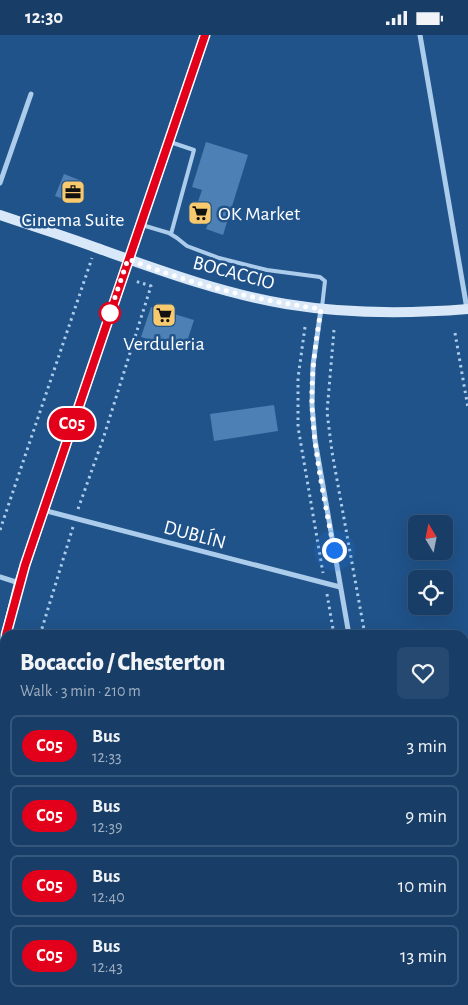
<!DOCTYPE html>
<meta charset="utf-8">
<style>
body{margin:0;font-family:"Alegreya Sans",sans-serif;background:#254971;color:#f1f3f6;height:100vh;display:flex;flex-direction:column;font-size:19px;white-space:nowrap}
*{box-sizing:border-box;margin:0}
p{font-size:16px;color:#9faec0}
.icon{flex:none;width:28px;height:28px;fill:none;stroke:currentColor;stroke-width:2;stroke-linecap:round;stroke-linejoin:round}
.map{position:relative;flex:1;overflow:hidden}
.side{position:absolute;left:0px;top:595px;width:469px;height:375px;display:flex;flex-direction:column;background:#183e68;border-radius:15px 15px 0 0;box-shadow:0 5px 20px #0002,0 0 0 1px #36577c}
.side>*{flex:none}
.badge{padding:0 10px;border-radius:16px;font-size:18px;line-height:32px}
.needle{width:32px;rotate:350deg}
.buttons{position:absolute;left:408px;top:480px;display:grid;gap:10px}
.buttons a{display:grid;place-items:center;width:45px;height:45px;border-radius:8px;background:#183e68;box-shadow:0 5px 20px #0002,0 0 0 1px #36577c;font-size:25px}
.you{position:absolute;width:25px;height:25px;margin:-12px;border:4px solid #fff;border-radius:50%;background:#1a73e8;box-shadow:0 0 0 8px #1a73e833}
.map>.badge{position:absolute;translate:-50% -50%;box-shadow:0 0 0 2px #fff}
.round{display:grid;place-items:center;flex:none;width:52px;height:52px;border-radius:8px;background:#254971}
.overview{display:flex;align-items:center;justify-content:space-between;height:85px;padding:0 20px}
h1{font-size:24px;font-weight:800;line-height:38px}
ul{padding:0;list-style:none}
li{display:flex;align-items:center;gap:15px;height:62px;margin:0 10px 8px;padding:0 10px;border:2px solid #36577c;border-radius:8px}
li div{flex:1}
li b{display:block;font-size:19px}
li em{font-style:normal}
li .badge{min-width:55px;font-weight:700;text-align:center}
.status{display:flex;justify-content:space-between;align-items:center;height:35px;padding:0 25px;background:#183e68;direction:ltr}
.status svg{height:14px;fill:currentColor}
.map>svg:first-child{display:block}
.building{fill:#4d80b4}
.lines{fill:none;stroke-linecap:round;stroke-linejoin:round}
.path{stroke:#accceb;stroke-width:3;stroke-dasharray:2.5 4;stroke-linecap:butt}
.lane{stroke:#accceb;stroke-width:4}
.street{stroke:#accceb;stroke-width:5}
.secondary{stroke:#d8e8f8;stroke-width:10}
.line-casing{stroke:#fff;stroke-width:11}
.line{stroke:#e2001a;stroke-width:8}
.walk{stroke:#fff;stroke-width:5;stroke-dasharray:0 9}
.stop-dot{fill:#fff;stroke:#e2001a;stroke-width:2.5}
.labels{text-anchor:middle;stroke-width:5;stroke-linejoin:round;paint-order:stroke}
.poi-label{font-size:20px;fill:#fff;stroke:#20538a}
.street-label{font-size:20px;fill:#fff;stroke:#20538a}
</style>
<div class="status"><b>12:30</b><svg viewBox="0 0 49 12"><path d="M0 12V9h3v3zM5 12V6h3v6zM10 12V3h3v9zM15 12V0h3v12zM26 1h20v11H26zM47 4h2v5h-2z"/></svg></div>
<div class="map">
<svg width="468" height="970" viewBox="0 0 468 970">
<rect width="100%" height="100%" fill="#20538a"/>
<g class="building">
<path d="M206,107L248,120L223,200L206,194L209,186L193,181L202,155L192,152Z"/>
<path d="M64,139L82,146L74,168L55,161Z"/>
<path d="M151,272L194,285L184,316L141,302Z"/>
<path d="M274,370L278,396L214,406L210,379Z"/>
</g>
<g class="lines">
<g class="path">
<path d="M305,292L298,343V392L323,538"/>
<path d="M334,295L327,377L332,417L365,600"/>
<path d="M455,298L468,373"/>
<path d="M78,474L103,404L151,251L135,246"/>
<path d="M0,495L92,223"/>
<path d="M327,559L334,600"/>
<path d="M40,600L73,492"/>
<path d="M0,641L5,642"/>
<path d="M0,700L5,681"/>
<path d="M464,739H468"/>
<path d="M464,774H468"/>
</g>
<g class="lane">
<path d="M170,107L194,115L171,199"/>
<path d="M142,190L169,198L177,203L187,211L219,223L267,235L320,242L325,246L322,272"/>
</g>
<g class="street">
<path d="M420,0L467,274"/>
<path d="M0,148L31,59"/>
<path d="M321,274L313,330L312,370L315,405L349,600"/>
<path d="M43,475L340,552"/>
<path d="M0,542L19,548"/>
<path d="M0,658L5,659"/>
<path d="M464,755L468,756"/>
<path d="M464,907H468"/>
<path d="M452,965L453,970"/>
<path d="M85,970L86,965"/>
<path d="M227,970L228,965"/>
<path d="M363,970L364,965"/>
</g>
<g class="secondary">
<path d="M0,180C32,191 65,201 97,213C159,235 221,258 286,269C347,279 407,279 468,274"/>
<path d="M6,600L19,548L205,0"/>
<path d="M0,624L5,604"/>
</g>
</g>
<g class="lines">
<g class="line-casing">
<path id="line" d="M6,600L25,530L205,0"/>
</g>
<use href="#line" class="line"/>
<path class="walk" d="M110,278L108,283L128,224C190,249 256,265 321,274C316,306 311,338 312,370C314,418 325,467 334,515"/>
</g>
<defs>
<g id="office-square" transform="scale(1.25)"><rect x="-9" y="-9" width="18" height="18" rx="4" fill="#f8ca6d" stroke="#20538a"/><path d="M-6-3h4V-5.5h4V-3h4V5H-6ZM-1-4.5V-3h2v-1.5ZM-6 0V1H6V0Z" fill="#111"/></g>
<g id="supermarket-square" transform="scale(1.25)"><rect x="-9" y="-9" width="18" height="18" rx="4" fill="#f8ca6d" stroke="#20538a"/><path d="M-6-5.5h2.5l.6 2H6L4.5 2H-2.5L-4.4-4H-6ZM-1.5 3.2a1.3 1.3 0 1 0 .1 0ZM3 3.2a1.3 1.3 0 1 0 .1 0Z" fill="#111"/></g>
</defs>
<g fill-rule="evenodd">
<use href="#office-square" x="73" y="157"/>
<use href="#supermarket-square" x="200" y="178"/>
<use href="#supermarket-square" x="164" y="280"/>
</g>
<circle class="stop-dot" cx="110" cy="278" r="10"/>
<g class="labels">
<g class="poi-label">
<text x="218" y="185" text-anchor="start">OK Market</text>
<text x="73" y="191">Cinema Suite</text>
<text x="164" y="315">Verduleria</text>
</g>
<g class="street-label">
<text transform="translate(234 237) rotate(15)" y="7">BOCACCIO</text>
<text transform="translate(195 499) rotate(15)" y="7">DUBLÍN</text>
</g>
</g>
</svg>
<div class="buttons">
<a><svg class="needle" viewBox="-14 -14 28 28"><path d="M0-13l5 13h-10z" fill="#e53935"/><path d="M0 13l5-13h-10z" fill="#9faec0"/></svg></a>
<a><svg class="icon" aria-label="locate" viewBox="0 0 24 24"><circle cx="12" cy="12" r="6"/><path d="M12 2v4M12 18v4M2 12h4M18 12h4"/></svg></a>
</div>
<div class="you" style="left:334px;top:515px"></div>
<b class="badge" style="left:72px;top:389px;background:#e2001a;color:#fff">C05</b>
<section class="side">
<div class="overview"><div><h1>Bocaccio / Chesterton</h1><p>Walk · 3 min · 210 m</p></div><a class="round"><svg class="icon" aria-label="heart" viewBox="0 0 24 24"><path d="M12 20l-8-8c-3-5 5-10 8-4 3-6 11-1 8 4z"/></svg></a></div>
<ul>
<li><span class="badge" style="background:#e2001a;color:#fff">C05</span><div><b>Bus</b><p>12:33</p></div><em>3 min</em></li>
<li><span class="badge" style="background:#e2001a;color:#fff">C05</span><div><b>Bus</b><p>12:39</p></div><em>9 min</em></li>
<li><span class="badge" style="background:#e2001a;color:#fff">C05</span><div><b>Bus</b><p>12:40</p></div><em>10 min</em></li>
<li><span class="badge" style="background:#e2001a;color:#fff">C05</span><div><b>Bus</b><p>12:43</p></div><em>13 min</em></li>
</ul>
</section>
</div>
